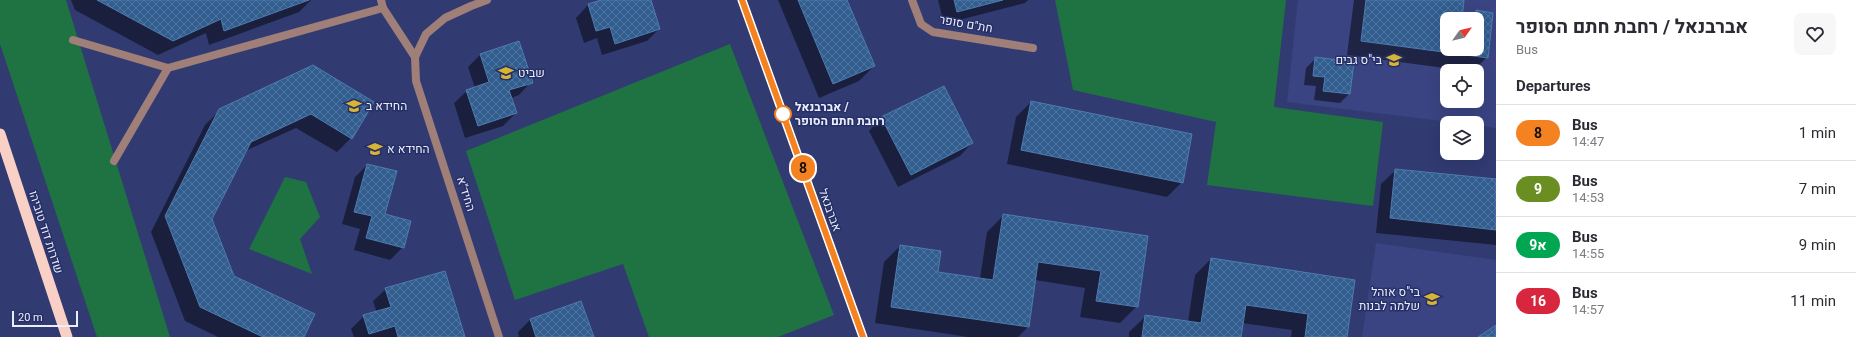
<!DOCTYPE html>
<meta charset="utf-8">
<style>
body{margin:0;font-family:Roboto,Heebo,sans-serif;background:#f7f7f7;color:#2b2b33;height:100vh;display:flex;flex-direction:column;font-size:15px;white-space:nowrap}
*{box-sizing:border-box;margin:0}
p{font-size:13px;color:#7c7c81}
.icon{flex:none;width:22px;height:22px;fill:none;stroke:currentColor;stroke-width:2;stroke-linecap:round;stroke-linejoin:round}
.map{position:relative;flex:1;overflow:hidden}
.details{display:flex;flex-direction:column;background:#fff;width:360px}
.details>*{flex:none}
.badge{padding:0 8px;border-radius:13px;font-size:14px;line-height:26px}
.needle{width:26px;rotate:56deg}
.controls{position:absolute;left:1440px;top:12px;display:grid;gap:8px}
.controls a{display:grid;place-items:center;width:44px;height:44px;border-radius:8px;background:#fff;box-shadow:0 4px 16px #0002;font-size:20px}
.scale{position:absolute;left:12px;bottom:10px;width:66px;box-sizing:border-box;padding-left:4px;border:2px solid #eaeefc;border-top:0;font-size:11px;line-height:14px;white-space:nowrap;color:#eaeefc;-webkit-text-stroke:3px #273066;paint-order:stroke}
.map>.badge{position:absolute;translate:-50% -50%;box-shadow:0 0 0 2px #fff}
h2{padding:0 20px;font-size:15px;line-height:36px}
.round{display:grid;place-items:center;flex:none;width:42px;height:42px;border-radius:8px;background:#f7f7f7}
.overview{display:flex;align-items:center;justify-content:space-between;height:68px;padding:0 20px}
h1{font-size:19px;font-weight:700;line-height:30px}
ul{padding:0;list-style:none}
li{display:flex;align-items:center;gap:12px;height:56px;padding:0 20px;border-top:1px solid #e1e1e2}
li div{flex:1}
li b{display:block;font-size:15px}
li em{font-style:normal}
li .badge{min-width:44px;font-weight:700;text-align:center}
main{display:flex;flex:1;min-height:0}
.map>svg:first-child{display:block}
.built{fill:#3a4482;fill-rule:evenodd}
.green{fill:#1f7242}
.shadow{fill:#0007}
.building{fill:url(#building-cross-hatch);stroke:#4f7baf}
.lines{fill:none;stroke-linecap:round;stroke-linejoin:round}
.service{stroke:#9f7f77;stroke-width:8}
.minor{stroke:#9f7f77;stroke-width:8}
.tertiary{stroke:#9f7f77;stroke-width:8}
.trunk{stroke:#f9d0c6;stroke-width:11}
.line-casing{stroke:#fff;stroke-width:9}
.line{stroke:#f58220;stroke-width:6}
.stop-dot{fill:#fff;stroke:#f58220;stroke-width:2}
.labels{text-anchor:middle;stroke-width:3;stroke-linejoin:round;paint-order:stroke}
.street-label{font-size:12px;fill:#eaeefc;stroke:#273066}
.poi-label{font-size:12px;fill:#eaeefc;stroke:#273066;text-anchor:start}
.stop-label{font-size:12px;font-weight:bold;fill:#eaeefc;stroke:#273066;text-anchor:start}
</style>
<main>
<div class="map">
<svg width="1496" height="337" viewBox="0 0 1496 337">
<defs>
<pattern id="building-cross-hatch" width="8" height="8" patternUnits="userSpaceOnUse"><rect width="8" height="8" fill="#315d8f"/><path d="M0 0l8 8M0 8l8-8" fill="none" stroke="#4f75a0"/></pattern>
</defs>
<rect width="100%" height="100%" fill="#313b72"/>
<g class="built">
<path d="M1298,0H1496V128L1477,125V123H1458L1287,102ZM1447,19H1477V49H1447ZM1447,71H1477V101H1447Z"/>
<path d="M1376,243L1496,260V337H1362Z"/>
</g>
<g class="green">
<path d="M0,0H66L170,337H97L0,44Z"/>
<path d="M1055,0H1286L1274,107L1383,122L1373,206L1207,185L1216,122L1073,90Z"/>
<path d="M730,44L834,315L778,337H649L623,264L515,300L466,151Z"/>
<path d="M285,177L306,182L320,217L300,239L312,274L249,249Z"/>
</g>
<g class="shadow">
<path d="M71,0H311L299,12L209,45L206,33L158,55L75,10Z"/>
<path d="M604,0H650L659,29L647,41L602,55L597,38L584,43L576,18L588,5Z"/>
<path d="M778,0H846L874,66L859,81L819,98Z"/>
<path d="M938,0H1028L1025,3L944,24Z"/>
<path d="M1354,0H1463L1461,19H1447V49H1477V19H1469L1477,11L1487,57L1473,71H1467L1347,55Z"/>
<path d="M481,54L531,82L519,95L511,98L516,113L503,126L465,138L454,103L467,91L475,88L468,67Z"/>
<path d="M1316,58L1349,94L1340,103L1314,100L1316,86L1304,85L1306,68Z"/>
<path d="M313,66L351,138L337,152L296,128L245,151L211,219L233,276L303,337H218L185,321L151,232L205,125L220,110Z"/>
<path d="M1031,102L1182,182L1167,197L1007,164L1016,117Z"/>
<path d="M882,118L972,143L960,156L898,187L869,131Z"/>
<path d="M367,165L384,214L403,247L390,260L354,250L360,229L342,224L355,177Z"/>
<path d="M1396,170L1496,180V245L1376,233L1381,184Z"/>
<path d="M1004,215L1147,237L1137,306L1120,323L1080,317L1085,288L1035,280L1028,327L1018,337H968L875,323L884,262L900,246L937,272L980,279L987,232Z"/>
<path d="M1211,259L1354,281L1346,337H1291L1292,330L1242,323L1240,337H1129V332L1146,316L1188,322L1195,275Z"/>
<path d="M386,289L464,337H354L351,329L364,316L377,313L373,301Z"/>
<path d="M580,302L593,337H519L518,332L530,320Z"/>
</g>
<g class="building">
<path d="M97,0H309L224,31L221,19L173,41Z"/>
<path d="M601,0H651L660,29L615,44L610,27L596,31L588,4Z"/>
<path d="M798,0H847L875,66L833,84Z"/>
<path d="M954,0H1003L957,12Z"/>
<path d="M1366,0H1464L1462,19H1464H1447V49H1477L1476,10L1493,13L1488,58L1361,41Z"/>
<path d="M519,41L533,83L509,90L517,113L478,126L466,90L489,82L480,54Z"/>
<path d="M1315,57L1354,62L1350,94L1323,91L1325,77L1313,76Z"/>
<path d="M313,65L374,102L352,139L311,114L251,142L212,219L234,276L315,314L304,337H263L200,307L165,216L219,109Z"/>
<path d="M944,86L973,143L911,175L881,117Z"/>
<path d="M1031,101L1192,134L1183,183L1021,150Z"/>
<path d="M367,164L397,171L385,214L411,221L404,248L366,238L372,216L354,212Z"/>
<path d="M1395,169L1496,179V230L1390,218Z"/>
<path d="M1003,214L1148,236L1138,307L1096,301L1101,271L1038,262L1029,327L891,307L900,245L941,251L938,272L993,280Z"/>
<path d="M1211,258L1355,280L1347,337H1305L1308,314L1246,305L1241,337H1142L1145,315L1201,323Z"/>
<path d="M445,271L465,337H398L395,326L369,334L363,315L391,307L385,288Z"/>
<path d="M581,301L594,337H536L530,319Z"/>
<path d="M1496,325V337H1478Z"/>
</g>
<g class="lines">
<g class="service">
<path d="M73,40L168,68L383,8"/>
<path d="M114,161L168,68"/>
</g>
<g class="minor">
<path d="M381,0L383,8L415,57"/>
<path d="M487,0L471,6L445,18L426,34L415,57L416,81L499,337"/>
<path d="M912,0L921,24L933,32L1033,48"/>
</g>
<path class="tertiary" d="M742,0L863,337"/>
<path class="trunk" d="M0,134L67,337"/>
</g>
<g class="lines">
<g class="line-casing">
<path id="line" d="M742,0L863,337"/>
</g>
<use href="#line" class="line"/>
</g>
<defs>
<g id="school-bare" transform="scale(1.2)"><path d="M0-5L7-2L0 1L-7-2ZM-4 1L0 2.5L4 1V4Q0 6-4 4Z" fill="#d7b434" stroke="#273066" stroke-width="2.5" paint-order="stroke"/></g>
</defs>
<g fill-rule="evenodd">
<use href="#school-bare" x="1394" y="60"/>
<use href="#school-bare" x="506" y="73"/>
<use href="#school-bare" x="354" y="106"/>
<use href="#school-bare" x="375" y="149"/>
<use href="#school-bare" x="1432" y="299"/>
</g>
<circle class="stop-dot" cx="783" cy="114" r="8"/>
<g class="labels">
<g class="street-label">
<text transform="translate(966 24) rotate(10)" y="4">חת"ם סופר</text>
<text transform="translate(466 194) rotate(72)" y="4">החיד"א</text>
<text transform="translate(830 210) rotate(70)" y="4">אברבנאל</text>
<text transform="translate(46 232) rotate(72)" y="4">שדרות דוד טוביהו</text>
</g>
<g class="poi-label">
<text x="1382" y="64" text-anchor="end">בי"ס גבים</text>
<text x="518" y="77">שביט</text>
<text x="366" y="110">החידא ב</text>
<text x="387" y="153">החידא א</text>
<text x="1420" y="296" text-anchor="end">בי"ס אוהל<tspan x="1420" dy="14">שלמה לבנות</tspan></text>
</g>
<g class="stop-label">
<text x="795" y="111">אברבנאל /<tspan x="795" dy="14">רחבת חתם הסופר</tspan></text>
</g>
</g>
</svg>
<div class="controls">
<a><svg class="needle" viewBox="-14 -14 28 28"><path d="M0-13l5 13h-10z" fill="#e53935"/><path d="M0 13l5-13h-10z" fill="#7c7c81"/></svg></a>
<a><svg class="icon" aria-label="locate" viewBox="0 0 24 24"><circle cx="12" cy="12" r="6"/><path d="M12 2v4M12 18v4M2 12h4M18 12h4"/></svg></a>
<a><svg class="icon" aria-label="layers" viewBox="0 0 24 24"><path d="M12 4l9 5-9 5-9-5zM3 14l9 5 9-5"/></svg></a>
</div>
<div class="scale">20 m</div>
<b class="badge" style="left:803px;top:168px;background:#f58220;color:#111">8</b>
</div>
<section class="details">
<div class="overview"><div><h1>אברבנאל / רחבת חתם הסופר</h1><p>Bus</p></div><a class="round"><svg class="icon" aria-label="heart" viewBox="0 0 24 24"><path d="M12 20l-8-8c-3-5 5-10 8-4 3-6 11-1 8 4z"/></svg></a></div>
<h2>Departures</h2>
<ul>
<li><span class="badge" style="background:#f58220;color:#111">8</span><div><b>Bus</b><p>14:47</p></div><em>1 min</em></li>
<li><span class="badge" style="background:#6b8e23;color:#fff">9</span><div><b>Bus</b><p>14:53</p></div><em>7 min</em></li>
<li><span class="badge" style="background:#00a651;color:#fff">9א</span><div><b>Bus</b><p>14:55</p></div><em>9 min</em></li>
<li><span class="badge" style="background:#d7263d;color:#fff">16</span><div><b>Bus</b><p>14:57</p></div><em>11 min</em></li>
</ul>
</section>
</main>
